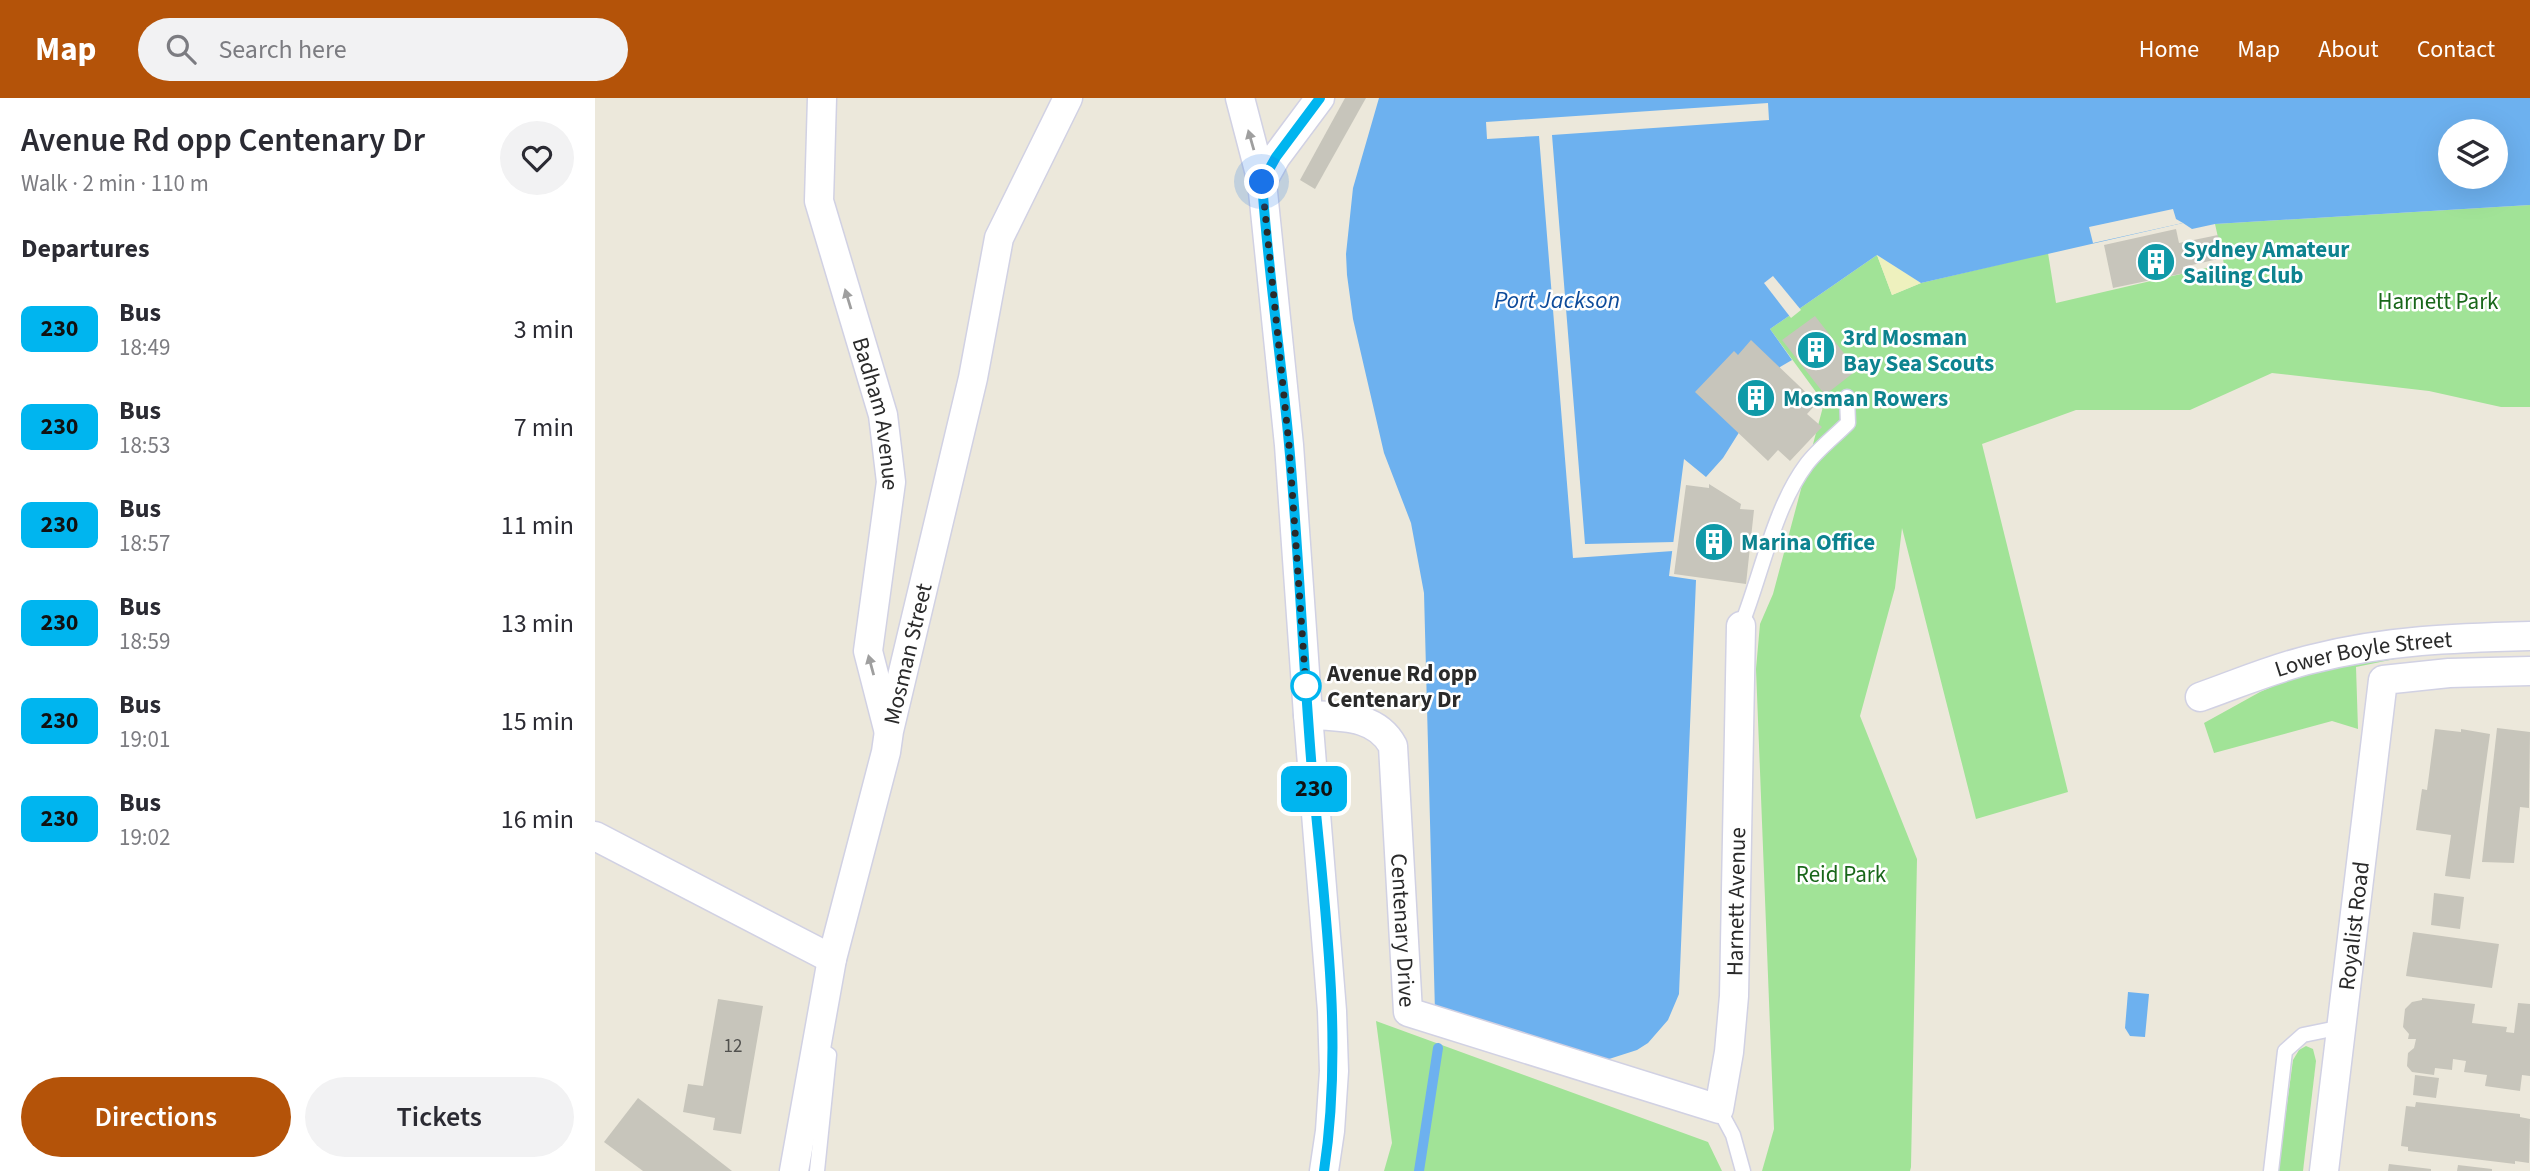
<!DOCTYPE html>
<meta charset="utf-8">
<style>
body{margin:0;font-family:"Source Sans 3",sans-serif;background:#f2f2f3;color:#2b2b33;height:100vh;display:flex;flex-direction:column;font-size:26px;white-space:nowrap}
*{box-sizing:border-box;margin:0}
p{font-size:23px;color:#7c7c81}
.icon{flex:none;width:38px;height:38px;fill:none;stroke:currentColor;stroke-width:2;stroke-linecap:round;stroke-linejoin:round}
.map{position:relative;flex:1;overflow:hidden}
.side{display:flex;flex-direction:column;background:#fff;width:595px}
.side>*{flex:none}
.badge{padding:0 14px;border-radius:10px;font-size:24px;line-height:46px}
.tools{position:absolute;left:1843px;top:21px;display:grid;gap:14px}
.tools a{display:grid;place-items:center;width:70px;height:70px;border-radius:50%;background:#fff;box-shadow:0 7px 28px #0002;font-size:35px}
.you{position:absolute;width:35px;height:35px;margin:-18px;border:5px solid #fff;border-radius:50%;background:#1a73e8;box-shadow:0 0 0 10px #1a73e833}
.map>.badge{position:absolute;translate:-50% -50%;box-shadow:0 0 0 4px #fff}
h2{padding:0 21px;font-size:26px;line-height:63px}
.round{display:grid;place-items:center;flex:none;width:74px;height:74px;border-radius:37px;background:#f2f2f3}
.head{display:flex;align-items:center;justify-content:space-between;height:119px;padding:0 21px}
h1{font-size:33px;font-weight:600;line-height:52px}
.button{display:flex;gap:14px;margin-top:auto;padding:14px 21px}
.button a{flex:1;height:80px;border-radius:42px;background:#b45309;color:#fff;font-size:28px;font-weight:600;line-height:80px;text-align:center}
.button a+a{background:#f2f2f3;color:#2b2b33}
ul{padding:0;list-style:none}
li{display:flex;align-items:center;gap:21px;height:98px;padding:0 21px}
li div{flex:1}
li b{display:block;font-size:26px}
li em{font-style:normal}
li .badge{min-width:77px;font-weight:700;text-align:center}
header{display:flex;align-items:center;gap:42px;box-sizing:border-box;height:98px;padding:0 35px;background:#b45309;color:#fff}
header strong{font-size:33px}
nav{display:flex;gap:38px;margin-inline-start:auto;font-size:24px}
.search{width:490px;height:63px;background:#f2f2f3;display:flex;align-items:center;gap:18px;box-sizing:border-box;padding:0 24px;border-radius:38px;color:#7c7c81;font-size:26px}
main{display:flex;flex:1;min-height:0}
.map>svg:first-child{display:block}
.green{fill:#a1e397}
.sand{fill:#eef1be}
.water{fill:#6db1ef;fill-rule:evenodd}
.pier{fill:#ece8db}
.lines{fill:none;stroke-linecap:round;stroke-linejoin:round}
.stream{stroke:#6db1ef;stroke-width:10}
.building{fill:#c7c5bb}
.service-casing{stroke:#d1d1e3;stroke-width:17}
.minor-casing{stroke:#d1d1e3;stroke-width:31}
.service{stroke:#fff;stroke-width:14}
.minor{stroke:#fff;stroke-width:28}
.oneway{fill:#9f9f9f}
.line-casing{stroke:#fff;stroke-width:16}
.line{stroke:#00b5ef;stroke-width:10}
.walk{stroke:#2a2a2a;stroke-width:7;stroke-dasharray:0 12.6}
.stop-dot{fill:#fff;stroke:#00b5ef;stroke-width:3.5}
.labels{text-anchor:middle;stroke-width:5;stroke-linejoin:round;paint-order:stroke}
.number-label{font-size:19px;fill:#51514e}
.culture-label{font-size:23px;font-weight:bold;fill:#0d838f;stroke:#fff;text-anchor:start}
.park-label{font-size:23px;fill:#19671a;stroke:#fff}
.street-label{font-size:23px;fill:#2a2a2a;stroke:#fff}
.stop-label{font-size:23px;font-weight:bold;fill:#2a2a2a;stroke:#fff;text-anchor:start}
.water-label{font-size:24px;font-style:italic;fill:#0d4b9a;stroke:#fff}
</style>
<header>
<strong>Map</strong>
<div class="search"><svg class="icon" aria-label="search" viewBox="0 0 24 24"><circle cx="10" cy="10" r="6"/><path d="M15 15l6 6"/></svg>Search here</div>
<nav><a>Home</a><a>Map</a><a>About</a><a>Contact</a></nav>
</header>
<main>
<section class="side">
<div class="head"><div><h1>Avenue Rd opp Centenary Dr</h1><p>Walk · 2 min · 110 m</p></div><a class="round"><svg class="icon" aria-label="heart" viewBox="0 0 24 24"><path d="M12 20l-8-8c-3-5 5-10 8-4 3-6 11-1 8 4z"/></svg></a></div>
<h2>Departures</h2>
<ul>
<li><span class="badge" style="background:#00b5ef;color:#111">230</span><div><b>Bus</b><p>18:49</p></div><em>3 min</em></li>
<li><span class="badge" style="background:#00b5ef;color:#111">230</span><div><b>Bus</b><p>18:53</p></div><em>7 min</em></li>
<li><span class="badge" style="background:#00b5ef;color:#111">230</span><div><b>Bus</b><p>18:57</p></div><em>11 min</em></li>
<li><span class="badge" style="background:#00b5ef;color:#111">230</span><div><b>Bus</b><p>18:59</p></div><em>13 min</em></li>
<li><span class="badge" style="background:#00b5ef;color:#111">230</span><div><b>Bus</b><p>19:01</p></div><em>15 min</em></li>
<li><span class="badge" style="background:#00b5ef;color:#111">230</span><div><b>Bus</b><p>19:02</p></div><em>16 min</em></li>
</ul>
<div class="button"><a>Directions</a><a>Tickets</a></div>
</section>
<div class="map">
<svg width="1935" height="1073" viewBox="0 0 1935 1073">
<rect width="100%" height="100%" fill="#ece8db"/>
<g class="green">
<path d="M1935,107V309H1906L1834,293L1677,275L1595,312H1481L1387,346L1473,694L1381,721L1307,430L1300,490L1265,618L1322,761L1316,1069L1315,1073H1167L1179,1031L1161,571L1165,526L1178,496L1229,305L1175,231L1282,157L1297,197L1326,185L1453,155L1461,205L1629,166L1620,126Z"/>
<path d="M1819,557L1761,569L1763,631L1737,623L1619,655L1609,625L1665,594L1742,560Z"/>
<path d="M781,923L1113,1044L1127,1073H789L797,1045Z"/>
<path d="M1711,948L1718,951L1721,963L1708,1073H1683L1698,962L1704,952Z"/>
</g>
<path class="sand" d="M1282,157L1326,185L1297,197Z"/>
<g class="water">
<path d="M784,0H1935V107L1620,126L1597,131L1588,125L1326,185L1282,157L1175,231L1197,262L1185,269L1128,360L1111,379L1089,361L1074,478L1101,482L1084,896L1073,922L1053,945L1042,952L1014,961L998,962L840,914L829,495L816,425L789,355L758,221L752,177L751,156L758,90ZM1855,33H1900V79H1855Z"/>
<path d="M1533,894L1554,896L1550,939L1535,938L1530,930Z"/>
</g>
<g class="pier">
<path d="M1173,5L1174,22L957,37L990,446L1079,444L1078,453L978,460L944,38L892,41L891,24Z"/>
<path d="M1578,111L1581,121L1588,125L1498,145L1494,129Z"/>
<path d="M1178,178L1206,212L1196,220L1169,185Z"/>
</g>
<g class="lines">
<path class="stream" d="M824,1073L843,950"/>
</g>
<g class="building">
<path d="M750,0H771L720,91L705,82Z"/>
<path d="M1581,131L1584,145L1623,137L1628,160L1588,169L1590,175L1518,190L1509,147Z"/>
<path d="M1220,218L1262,272L1230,297L1187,242Z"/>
<path d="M1156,242L1222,305L1212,316L1227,329L1195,363L1183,352L1173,363L1100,294L1139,253L1143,257Z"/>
<path d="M1114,386L1146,406L1145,411L1159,412L1151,486L1079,476L1091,387L1114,390Z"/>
<path d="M1902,630L1935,634L1934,710L1925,709L1919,765L1887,764Z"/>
<path d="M1840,631L1866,634V631L1895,636L1875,781L1850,778L1856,737L1821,732L1827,691L1832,692Z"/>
<path d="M1839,795L1869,799L1865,831L1836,827Z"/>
<path d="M1818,834L1904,846L1897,890L1811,878Z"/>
<path d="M1827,900L1880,906L1877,925L1912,929L1911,934L1919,935L1923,905L1935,906V978L1927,977L1925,993L1890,988L1892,977L1869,974L1871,963L1858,961L1857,972L1840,970L1839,977L1817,974L1812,968L1813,955L1819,950L1821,941H1813L1814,936L1808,929L1810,911L1817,904L1827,902Z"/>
<path d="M123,901L168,908L146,1036L118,1032L120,1020L88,1014L93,986L108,988Z"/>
<path d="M1820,977L1844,980L1841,1000L1818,997Z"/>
<path d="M43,1000L137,1073H48L9,1044Z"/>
<path d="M1821,1004L1925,1016V1019L1935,1021L1934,1065L1920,1063V1066L1813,1053V1049L1806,1048L1811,1008L1820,1009Z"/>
<path d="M1794,1066L1836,1071V1073H1793Z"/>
<path d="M1863,1067L1897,1071V1073H1862Z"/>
</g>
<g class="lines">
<g class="service-casing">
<g id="service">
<path d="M1146,528C1166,478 1179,410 1211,367C1222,352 1239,339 1253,325L1252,299"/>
<path d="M221,949L234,957L222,1073"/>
<path d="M1124,1011L1138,1037L1148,1073"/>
<path d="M1676,1073L1690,953L1708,937L1747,929"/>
</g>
</g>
<g class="minor-casing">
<g id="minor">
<path id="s1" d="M227,0L224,103L288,317L296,384L273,553L293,631"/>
<path d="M645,0L667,84L694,347L713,617L737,913L739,973L735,1033L729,1073"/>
<path d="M667,84L681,59L725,0"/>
<path id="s2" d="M1605,599C1642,586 1679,570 1717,561C1791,542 1860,540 1935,538"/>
<path id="s3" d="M713,617C744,619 781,616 798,648L813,914L1124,1011L1134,954L1139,898L1146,528"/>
<path d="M0,738L237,861"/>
<path id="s4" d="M199,1073L237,861L291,654L294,633L378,280L404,140L473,0"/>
<path id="s5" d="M1729,1073L1788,582L1854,575L1935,573"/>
</g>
</g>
<use href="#service" class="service"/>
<use href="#minor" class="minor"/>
</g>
<defs><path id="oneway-solid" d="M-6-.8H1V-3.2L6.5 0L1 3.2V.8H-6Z" transform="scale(1.75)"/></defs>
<g class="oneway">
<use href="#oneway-solid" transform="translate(656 42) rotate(-106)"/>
<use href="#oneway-solid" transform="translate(253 201) rotate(-107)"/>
<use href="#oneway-solid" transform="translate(276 567) rotate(-105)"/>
</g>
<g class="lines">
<g class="line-casing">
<path id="line" d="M725,0L681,59L667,84C673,172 686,259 694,346C704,455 708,564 717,673C729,806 749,940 729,1073"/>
</g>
<use href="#line" class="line"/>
<path class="walk" d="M667,84L694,347L711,590V588"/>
</g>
<defs>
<g id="building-disc" transform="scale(2.0125)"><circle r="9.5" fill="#0f9aa8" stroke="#fff"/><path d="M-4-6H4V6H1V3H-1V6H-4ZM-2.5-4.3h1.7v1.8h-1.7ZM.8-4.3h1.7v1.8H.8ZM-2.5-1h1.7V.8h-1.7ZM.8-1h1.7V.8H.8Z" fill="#fff"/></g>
</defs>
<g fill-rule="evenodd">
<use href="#building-disc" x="1561" y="164"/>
<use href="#building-disc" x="1221" y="252"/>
<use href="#building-disc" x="1161" y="300"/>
<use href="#building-disc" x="1119" y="444"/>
</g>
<circle class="stop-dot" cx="711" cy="588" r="14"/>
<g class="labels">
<g class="number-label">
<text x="138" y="954">12</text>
</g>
<g class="culture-label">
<text x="1588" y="159">Sydney Amateur<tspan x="1588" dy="26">Sailing Club</tspan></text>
<text x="1248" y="247">3rd Mosman<tspan x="1248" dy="26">Bay Sea Scouts</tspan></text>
<text x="1188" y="308">Mosman Rowers</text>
<text x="1146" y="452">Marina Office</text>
</g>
<g class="park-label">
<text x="1843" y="211">Harnett Park</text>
<text x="1246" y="784">Reid Park</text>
</g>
<g class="street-label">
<text dy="8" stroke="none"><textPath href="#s1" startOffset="324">Badham Avenue</textPath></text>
<text dy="8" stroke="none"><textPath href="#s4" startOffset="530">Mosman Street</textPath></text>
<text dy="8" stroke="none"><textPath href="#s2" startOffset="170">Lower Boyle Street</textPath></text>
<text dy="8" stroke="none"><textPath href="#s3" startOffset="896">Harnett Avenue</textPath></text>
<text dy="8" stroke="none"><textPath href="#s5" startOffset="247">Royalist Road</textPath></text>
<text dy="8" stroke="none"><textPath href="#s3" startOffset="280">Centenary Drive</textPath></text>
</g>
<g class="stop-label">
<text x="732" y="583">Avenue Rd opp<tspan x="732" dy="26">Centenary Dr</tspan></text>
</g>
<g class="water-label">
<text x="962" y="210">Port Jackson</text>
</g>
</g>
</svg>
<div class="tools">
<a><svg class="icon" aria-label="layers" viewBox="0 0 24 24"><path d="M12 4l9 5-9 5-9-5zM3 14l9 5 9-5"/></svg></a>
</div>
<div class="you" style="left:667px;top:84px"></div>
<b class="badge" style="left:719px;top:691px;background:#00b5ef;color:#111">230</b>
</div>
</main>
